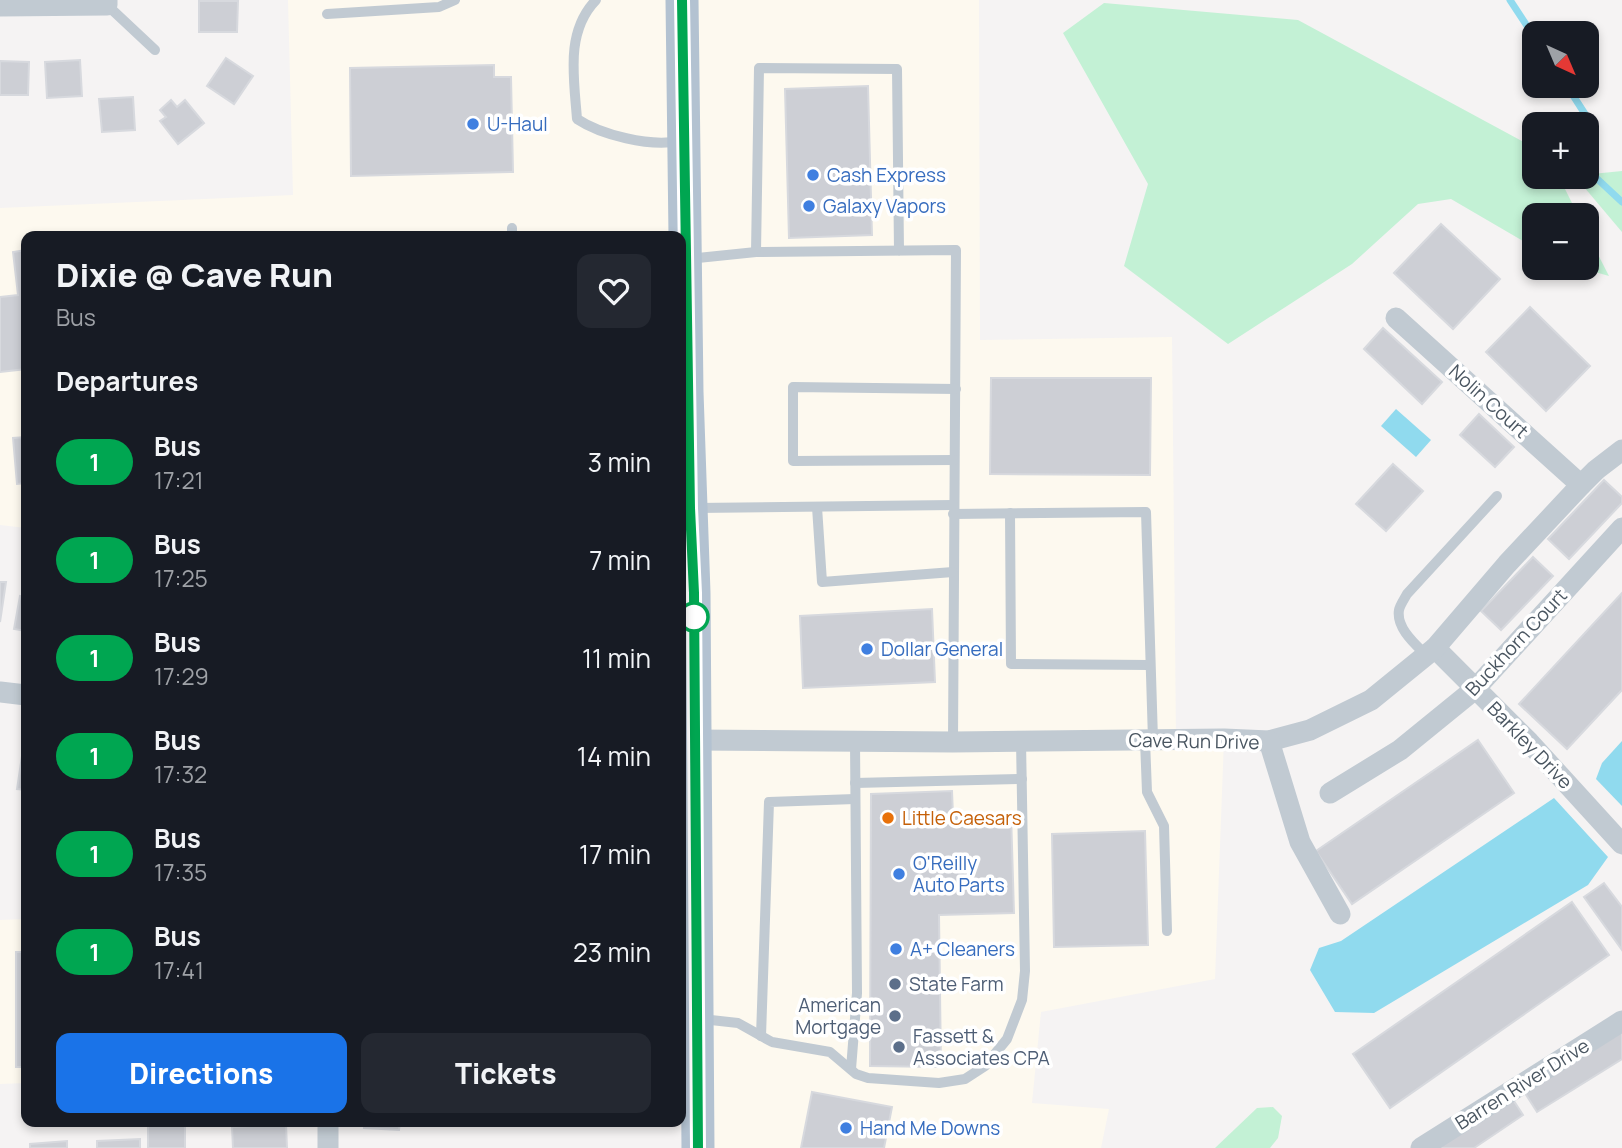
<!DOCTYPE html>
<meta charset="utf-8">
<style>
body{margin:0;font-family:Manrope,sans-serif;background:#242831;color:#f1f3f6;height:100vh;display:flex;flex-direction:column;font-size:26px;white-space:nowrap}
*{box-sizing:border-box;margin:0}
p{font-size:23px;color:#9ea1a6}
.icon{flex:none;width:38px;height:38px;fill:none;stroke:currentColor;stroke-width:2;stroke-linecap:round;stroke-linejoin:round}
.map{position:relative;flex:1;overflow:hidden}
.details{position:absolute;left:21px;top:231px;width:665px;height:896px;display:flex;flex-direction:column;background:#171b24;border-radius:14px;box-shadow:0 4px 10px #0003}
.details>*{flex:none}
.badge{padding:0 14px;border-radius:23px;font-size:24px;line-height:46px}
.needle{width:46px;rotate:136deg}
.tools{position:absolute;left:1522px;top:21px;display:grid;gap:14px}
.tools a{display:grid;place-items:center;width:77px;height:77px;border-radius:14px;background:#171b24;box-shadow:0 4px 10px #0003;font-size:35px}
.map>.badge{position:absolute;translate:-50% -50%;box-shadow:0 0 0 4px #fff}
h2{padding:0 35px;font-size:26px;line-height:63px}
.round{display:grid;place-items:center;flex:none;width:74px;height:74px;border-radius:14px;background:#242831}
.overview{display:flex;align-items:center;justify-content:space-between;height:119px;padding:0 35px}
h1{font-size:33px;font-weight:800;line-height:52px}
.primary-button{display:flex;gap:14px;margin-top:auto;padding:14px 35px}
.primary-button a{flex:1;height:80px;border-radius:14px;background:#1a73e8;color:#fff;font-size:28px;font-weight:800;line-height:80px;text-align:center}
.primary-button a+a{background:#242831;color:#f1f3f6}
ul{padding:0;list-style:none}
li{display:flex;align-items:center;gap:21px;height:98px;padding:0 35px}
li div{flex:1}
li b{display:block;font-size:26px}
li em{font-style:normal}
li .badge{min-width:77px;font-weight:700;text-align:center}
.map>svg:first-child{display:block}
.commercial{fill:#fdf9ef}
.green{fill:#c3f1d5}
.water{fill:#90daee}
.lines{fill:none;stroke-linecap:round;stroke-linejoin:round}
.stream{stroke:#90daee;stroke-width:7}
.building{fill:#cdcfd5;stroke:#d7d9de;stroke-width:2}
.service{stroke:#c1cad2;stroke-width:10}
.minor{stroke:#c1cad2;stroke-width:21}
.primary{stroke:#b3c2d1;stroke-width:33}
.line-casing{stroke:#fff;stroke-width:16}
.line{stroke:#00a651;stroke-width:10}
.shop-dot{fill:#3f7fe0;stroke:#fff;stroke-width:2.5}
.stop-dot{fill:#fff;stroke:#00a651;stroke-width:3.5}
.food-dot{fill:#e8710a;stroke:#fff;stroke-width:2.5}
.service-dot{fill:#5c6f8a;stroke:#fff;stroke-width:2.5}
.labels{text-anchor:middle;stroke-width:7;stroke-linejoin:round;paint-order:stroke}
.shop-label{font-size:19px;fill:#366cbe;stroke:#fff;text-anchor:start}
.street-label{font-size:19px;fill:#4a5661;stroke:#fff}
.food-label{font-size:19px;fill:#c56008;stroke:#fff;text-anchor:start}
.service-label{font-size:19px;fill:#4e5e75;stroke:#fff;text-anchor:start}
</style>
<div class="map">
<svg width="1622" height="1148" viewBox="0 0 1622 1148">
<rect width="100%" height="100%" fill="#f5f3f3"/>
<g class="commercial">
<path d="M288,0H979L980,340L1172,337L1176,739H1224L1215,979L1041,1012L1032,1103L1109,1109L1101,1148H698L681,236H26V528L0,525V208L293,195Z"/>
<path d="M26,919V1083L0,1084V920Z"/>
</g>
<g class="green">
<path d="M1104,3L1298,20L1535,148V177H1559L1578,215H1535V248L1451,199L1418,204L1352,264L1228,344L1124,266L1148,184L1063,33Z"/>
<path d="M1622,171V232L1584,187L1592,174Z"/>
<path d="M1587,233L1609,276L1581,268H1587Z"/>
<path d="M1273,1107L1282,1116L1278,1138L1270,1148H1215L1257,1108Z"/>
</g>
<g class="water">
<path d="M1396,409L1431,440L1416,457L1381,426Z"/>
<path d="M1622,741V806L1596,779L1602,763Z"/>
<path d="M1554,798L1608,857L1588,885L1374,1013L1335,1012L1310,970L1319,948L1341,941Z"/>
</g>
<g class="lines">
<g class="stream">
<path d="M1510,0L1535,38"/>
<path d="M1567,86L1594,128L1592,174L1622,202"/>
</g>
</g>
<g class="building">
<path d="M199,1H238L237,32H199Z"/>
<path d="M226,58L253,76L234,104L207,86Z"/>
<path d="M80,60L82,96L47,98L45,62Z"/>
<path d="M0,61L29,62L28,95H0Z"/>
<path d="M494,65V77H511L513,172L351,176L350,68Z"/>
<path d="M868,86L872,235L789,238L785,89Z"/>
<path d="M133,97L135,130L102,132L99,99Z"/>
<path d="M171,100L177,107L185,100L204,123L178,144L160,121L166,117L160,110Z"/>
<path d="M1441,224L1500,279L1453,329L1394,273Z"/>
<path d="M26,250V369L0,372V297L18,295L13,252Z"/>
<path d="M1530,307L1590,366L1546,411L1486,352Z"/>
<path d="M1383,328L1442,382L1422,404L1364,349Z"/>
<path d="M991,378H1151L1150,475L990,474Z"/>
<path d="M1479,414L1514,447L1495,467L1460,435Z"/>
<path d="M26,437V483L17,484L13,438Z"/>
<path d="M1393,464L1423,491L1386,531L1356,504Z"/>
<path d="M1604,480L1622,497V503L1569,559L1548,539Z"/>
<path d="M1533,557L1553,576L1501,630L1481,611Z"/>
<path d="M0,582H6L0,622Z"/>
<path d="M1622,593V690L1567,749L1519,704Z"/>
<path d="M20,596L26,597V631L14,629Z"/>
<path d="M932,609L935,682L803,688L800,616Z"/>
<path d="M1478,740L1514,793L1352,904L1316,851Z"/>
<path d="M22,756L26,757V790L17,789Z"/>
<path d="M952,791L953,815L1011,813L1014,913L939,915L941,1067L870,1066L871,794Z"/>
<path d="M1145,831L1148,945L1054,947L1052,834Z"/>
<path d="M1604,883L1622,907V950L1584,897Z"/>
<path d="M1572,902L1609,955L1390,1108L1353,1054Z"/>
<path d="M23,927H26V1067H16V952H23Z"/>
<path d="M1622,1026V1059L1537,1112L1523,1090Z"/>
<path d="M812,1092L892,1107L884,1148H801Z"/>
<path d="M1510,1095L1523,1115L1474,1148H1432Z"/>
<rect x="148" y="1122" width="37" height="26"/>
<path d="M364,1122H400L399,1130L364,1128Z"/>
<path d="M286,1124L287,1148H233L232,1127Z"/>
<path d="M140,1139V1148H97V1141Z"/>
<path d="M67,1141V1148H30V1144Z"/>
</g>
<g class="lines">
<g class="service">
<path d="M596,0C565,32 574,78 577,119C601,135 650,147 679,141"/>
<path d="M107,5L155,50"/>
<path d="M327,14L439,7L455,0"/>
<path d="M512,228V236"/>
<path d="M899,251L897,69L759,68L756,252L956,250L953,742"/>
<path d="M688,259L756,252"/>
<path d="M954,460L793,461V387L956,389"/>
<path d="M817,507L822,582L953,572"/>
<path d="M696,508L953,505"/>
<path d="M1010,513L1011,664L1150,665"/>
<path d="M953,514L1146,512L1153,740"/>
<path d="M1426,655C1415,644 1396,628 1399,610C1400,605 1405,598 1407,594L1497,496"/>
<path d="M1145,740L1147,792L1164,826L1167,931"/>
<path d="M855,783L1022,779"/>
<path d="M702,1019L738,1023L772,1042L830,1052L856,1074L868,1078L939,1083L965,1079L985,1066L1007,1039L1022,1000L1025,971L1021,741"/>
<path d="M761,1036L769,802L855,799"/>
<path d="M851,1069L857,993L855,741"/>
</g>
<g class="minor">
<path d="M0,6L107,5V0"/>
<path d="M1396,318L1581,485"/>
<path d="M1435,648L1529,742L1622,844"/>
<path d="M0,692L26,695"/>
<path d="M695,740L953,742L1224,739L1269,741L1310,730L1371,700L1435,648L1507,564L1581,485L1596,470L1622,450"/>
<path d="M1269,741L1300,842L1340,914"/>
<path d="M1330,793L1400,750L1475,689L1622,528"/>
<path d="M328,1122V1148"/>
<path d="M1421,1148L1622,1021"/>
</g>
<path class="primary" d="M682,0L687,392L694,593L698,1148"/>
</g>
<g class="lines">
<g class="line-casing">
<path id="line" d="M682,0L690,508L694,593L698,1148"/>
</g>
<use href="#line" class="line"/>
</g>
<g class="shop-dot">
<circle cx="473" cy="124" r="7"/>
<circle cx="813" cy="175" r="7"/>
<circle cx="809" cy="206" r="7"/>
<circle cx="867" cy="649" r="7"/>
<circle cx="899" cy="874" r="7"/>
<circle cx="896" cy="949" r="7"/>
<circle cx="846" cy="1128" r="7"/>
</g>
<circle class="stop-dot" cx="694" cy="617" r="14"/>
<circle class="food-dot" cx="888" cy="818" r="7"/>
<g class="service-dot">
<circle cx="895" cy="984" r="7"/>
<circle cx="895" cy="1016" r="7"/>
<circle cx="899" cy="1047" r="7"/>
</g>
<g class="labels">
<g class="shop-label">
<text x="487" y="131">U-Haul</text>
<text x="827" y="182">Cash Express</text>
<text x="823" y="213">Galaxy Vapors</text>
<text x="881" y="656">Dollar General</text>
<text x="913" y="870">O'Reilly<tspan x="913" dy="22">Auto Parts</tspan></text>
<text x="910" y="956">A+ Cleaners</text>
<text x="860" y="1135">Hand Me Downs</text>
</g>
<g class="street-label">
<text transform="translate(1489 401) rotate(42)" y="7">Nolin Court</text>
<text transform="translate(1516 642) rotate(-47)" y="7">Buckhorn Court</text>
<text transform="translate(1194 741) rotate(1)" y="7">Cave Run Drive</text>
<text transform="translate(1530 745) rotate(46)" y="7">Barkley Drive</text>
<text transform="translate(1522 1084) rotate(-32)" y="7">Barren River Drive</text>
</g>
<g class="food-label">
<text x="902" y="825">Little Caesars</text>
</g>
<g class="service-label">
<text x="909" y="991">State Farm</text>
<text x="881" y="1012" text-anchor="end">American<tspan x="881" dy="22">Mortgage</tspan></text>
<text x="913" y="1043">Fassett &amp;<tspan x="913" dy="22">Associates CPA</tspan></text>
</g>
</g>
</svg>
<div class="tools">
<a><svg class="needle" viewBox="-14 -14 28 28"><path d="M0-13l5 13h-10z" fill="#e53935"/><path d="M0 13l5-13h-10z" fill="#9ea1a6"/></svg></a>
<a>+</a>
<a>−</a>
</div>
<section class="details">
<div class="overview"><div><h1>Dixie @ Cave Run</h1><p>Bus</p></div><a class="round"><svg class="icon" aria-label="heart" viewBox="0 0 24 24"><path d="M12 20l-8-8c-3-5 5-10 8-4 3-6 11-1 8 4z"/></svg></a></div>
<h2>Departures</h2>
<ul>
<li><span class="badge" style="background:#00a651;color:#fff">1</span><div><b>Bus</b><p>17:21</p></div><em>3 min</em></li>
<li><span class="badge" style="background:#00a651;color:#fff">1</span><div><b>Bus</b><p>17:25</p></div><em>7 min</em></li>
<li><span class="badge" style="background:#00a651;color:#fff">1</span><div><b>Bus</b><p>17:29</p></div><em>11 min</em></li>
<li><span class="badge" style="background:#00a651;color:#fff">1</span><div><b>Bus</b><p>17:32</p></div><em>14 min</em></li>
<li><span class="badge" style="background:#00a651;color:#fff">1</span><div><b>Bus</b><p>17:35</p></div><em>17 min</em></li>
<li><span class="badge" style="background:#00a651;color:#fff">1</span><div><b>Bus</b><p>17:41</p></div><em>23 min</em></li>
</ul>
<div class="primary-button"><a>Directions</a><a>Tickets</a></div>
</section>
</div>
